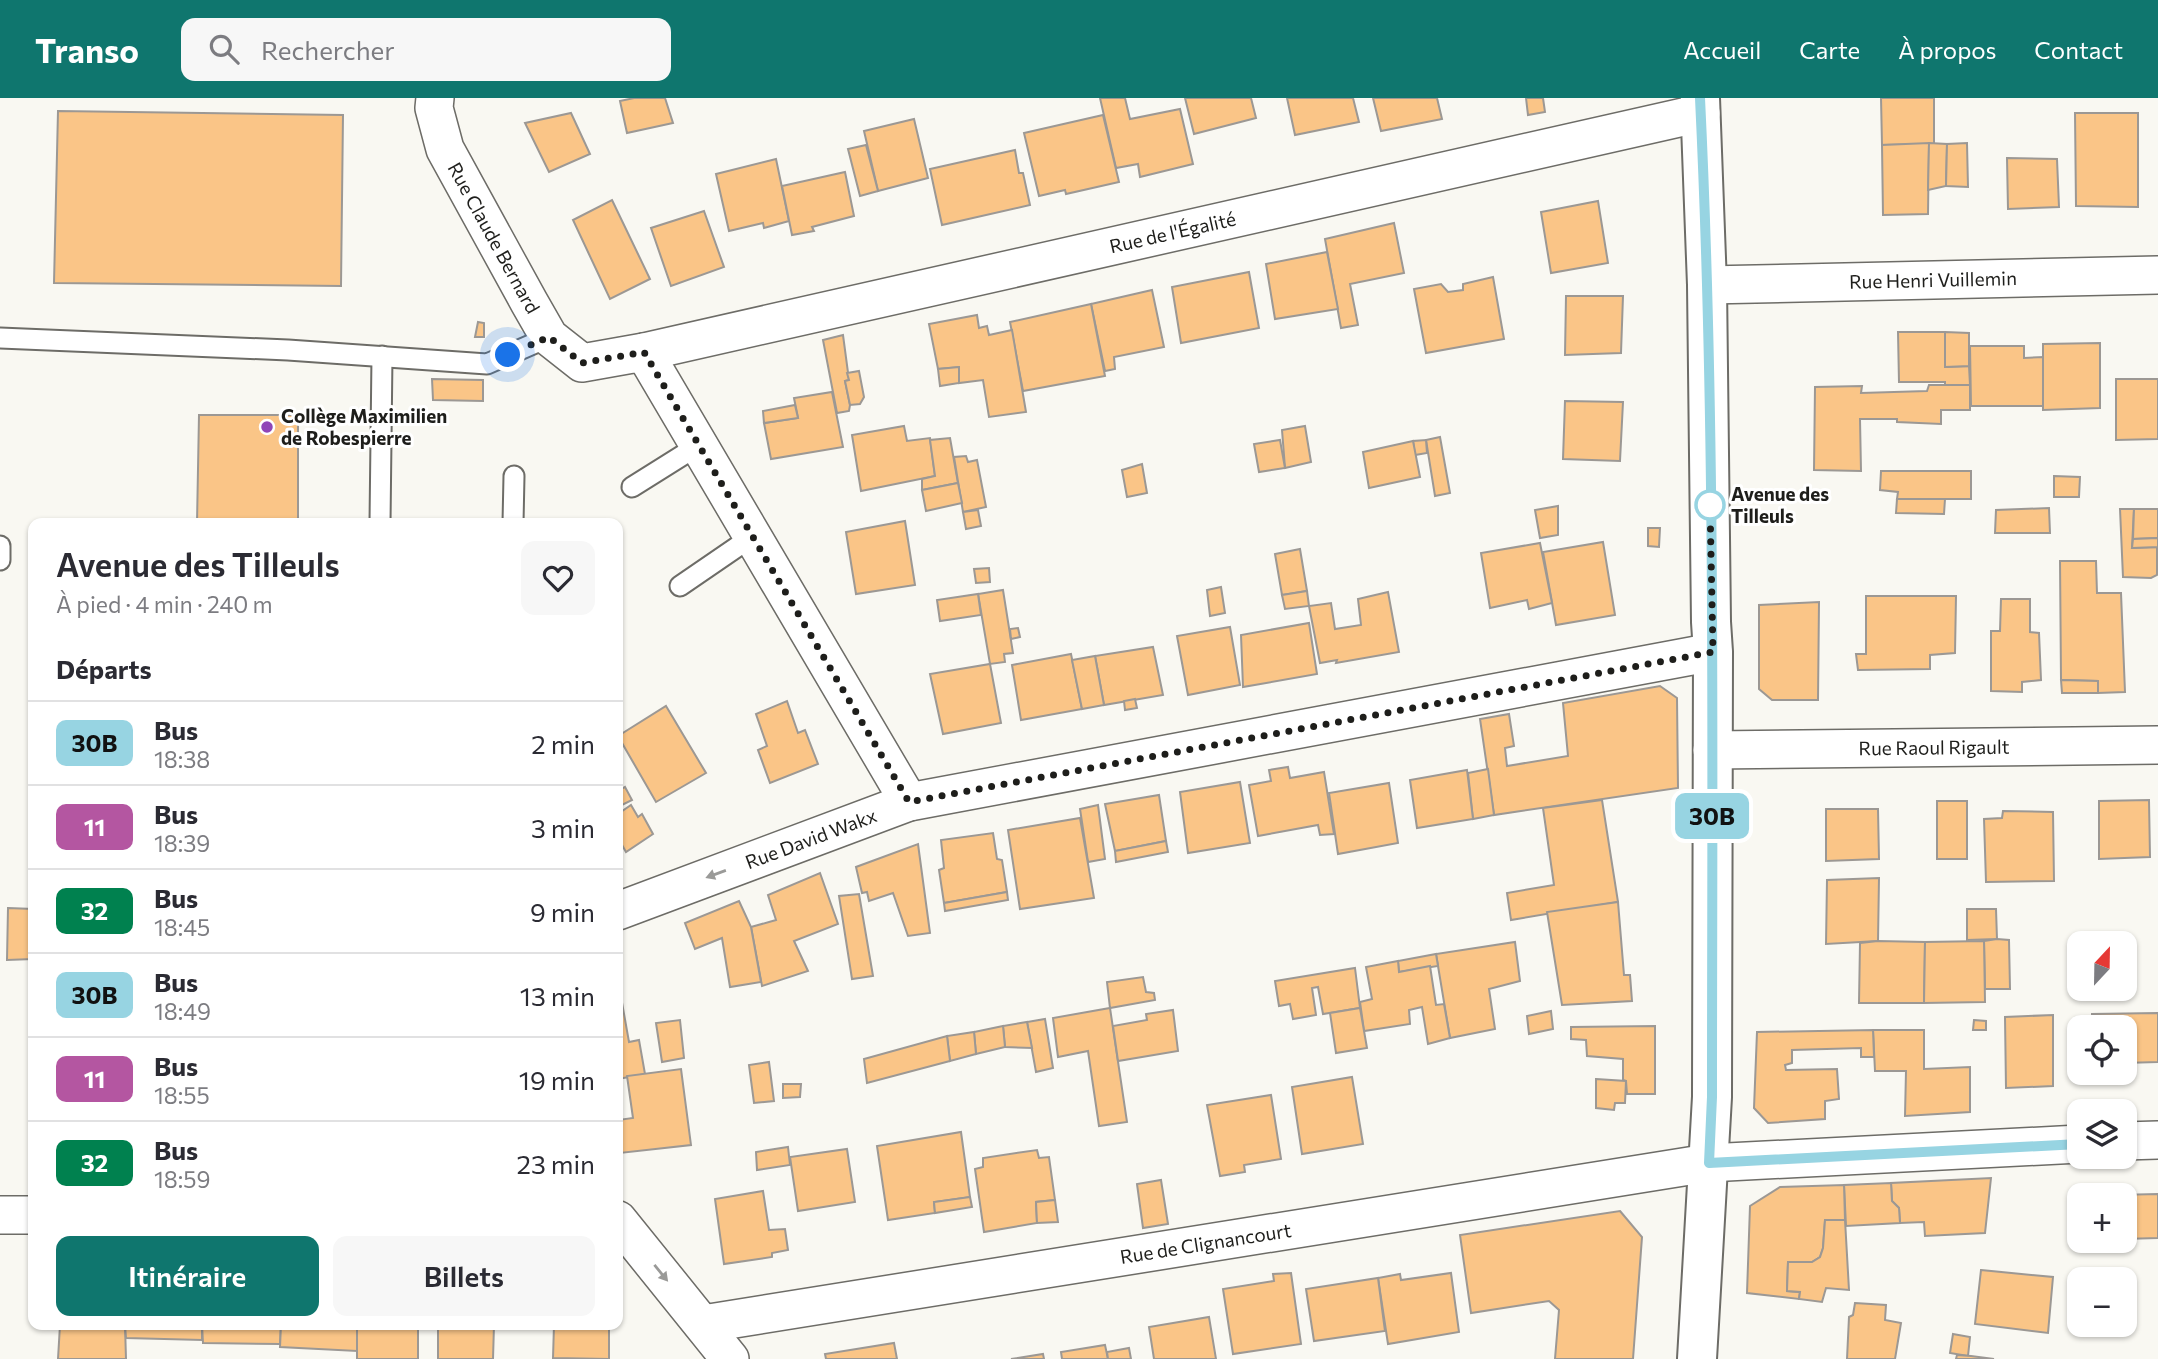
<!DOCTYPE html>
<html lang="fr">
<meta charset="utf-8">
<style>
body{margin:0;font-family:Commissioner,sans-serif;background:#f7f7f7;color:#2b2b33;height:100vh;display:flex;flex-direction:column;font-size:26px;white-space:nowrap}
*{box-sizing:border-box;margin:0}
p{font-size:23px;color:#7c7c81}
.icon{flex:none;width:38px;height:38px;fill:none;stroke:currentColor;stroke-width:2;stroke-linecap:round;stroke-linejoin:round}
.map{position:relative;flex:1;overflow:hidden}
.drawer{position:absolute;left:28px;top:420px;width:595px;height:812px;display:flex;flex-direction:column;background:#fff;border-radius:14px;box-shadow:0 2px 5px #0004}
.drawer>*{flex:none}
.badge{padding:0 14px;border-radius:10px;font-size:24px;line-height:46px}
.needle{width:46px;rotate:22deg}
.tools{position:absolute;left:2067px;top:833px;display:grid;gap:14px}
.tools a{display:grid;place-items:center;width:70px;height:70px;border-radius:14px;background:#fff;box-shadow:0 2px 5px #0004;font-size:35px}
.you{position:absolute;width:35px;height:35px;margin:-18px;border:5px solid #fff;border-radius:50%;background:#1a73e8;box-shadow:0 0 0 10px #1a73e833}
.map>.badge{position:absolute;translate:-50% -50%;box-shadow:0 0 0 4px #fff}
h2{padding:0 28px;font-size:26px;line-height:63px}
.round{display:grid;place-items:center;flex:none;width:74px;height:74px;border-radius:14px;background:#f7f7f7}
.head{display:flex;align-items:center;justify-content:space-between;height:119px;padding:0 28px}
h1{font-size:33px;font-weight:600;line-height:52px}
.button{display:flex;gap:14px;margin-top:auto;padding:14px 28px}
.button a{flex:1;height:80px;border-radius:14px;background:#0f766e;color:#fff;font-size:28px;font-weight:600;line-height:80px;text-align:center}
.button a+a{background:#f7f7f7;color:#2b2b33}
ul{padding:0;list-style:none}
li{display:flex;align-items:center;gap:21px;height:84px;padding:0 28px;border-top:2px solid #e1e1e2}
li div{flex:1}
li b{display:block;font-size:26px}
li em{font-style:normal}
li .badge{min-width:77px;font-weight:700;text-align:center}
header{display:flex;align-items:center;gap:42px;box-sizing:border-box;height:98px;padding:0 35px;background:#0f766e;color:#fff}
header strong{font-size:33px}
nav{display:flex;gap:38px;margin-inline-start:auto;font-size:24px}
.search{width:490px;height:63px;background:#f7f7f7;display:flex;align-items:center;gap:18px;box-sizing:border-box;padding:0 24px;border-radius:14px;color:#7c7c81;font-size:26px}
.map>svg:first-child{display:block}
.building{fill:#fac587;stroke:#9c9894;stroke-width:2}
.lines{fill:none;stroke-linecap:round;stroke-linejoin:round}
.service-casing{stroke:#6d6c67;stroke-width:23}
.minor-casing{stroke:#6d6c67;stroke-width:40}
.tertiary-casing{stroke:#6d6c67;stroke-width:42}
.service{stroke:#fff;stroke-width:19}
.minor{stroke:#fff;stroke-width:37}
.tertiary{stroke:#fff;stroke-width:38}
.oneway{fill:#9a9a98}
.line-casing{stroke:#fff;stroke-width:16}
.line{stroke:#97d4e2;stroke-width:10}
.walk{stroke:#1e1e1b;stroke-width:7;stroke-dasharray:0 12.6}
.poi-dot{fill:#9045b7;stroke:#fff;stroke-width:2.5}
.stop-dot{fill:#fff;stroke:#97d4e2;stroke-width:3.5}
.labels{text-anchor:middle;stroke-width:6;stroke-linejoin:round;paint-order:stroke}
.street-label{font-size:19px;fill:#1e1e1b;stroke:#fff}
.poi-label{font-size:19px;font-weight:bold;fill:#1e1e1b;stroke:#fff;text-anchor:start}
.stop-label{font-size:19px;font-weight:bold;fill:#1e1e1b;stroke:#fff;text-anchor:start}
</style>
<header>
<strong>Transo</strong>
<div class="search"><svg class="icon" aria-label="search" viewBox="0 0 24 24"><circle cx="10" cy="10" r="6"/><path d="M15 15l6 6"/></svg>Rechercher</div>
<nav><a>Accueil</a><a>Carte</a><a>À propos</a><a>Contact</a></nav>
</header>
<div class="map">
<svg width="2158" height="1261" viewBox="0 0 2158 1261">
<rect width="100%" height="100%" fill="#f9f8f2"/>
<g class="building">
<path d="M634,0H665L673,25L627,35L620,3Z"/>
<path d="M1100,0H1125L1130,21L1180,11L1193,66L1140,79L1138,66L1116,70Z"/>
<path d="M1185,0H1251L1256,20L1194,36Z"/>
<path d="M1287,0H1353L1359,24L1295,37Z"/>
<path d="M1373,0H1437L1442,21L1381,33Z"/>
<path d="M1526,0H1543L1545,14L1528,17Z"/>
<path d="M1881,0H1934V46L1882,47Z"/>
<path d="M58,13L343,17L341,188L54,185Z"/>
<path d="M571,15L590,56L549,74L525,25Z"/>
<path d="M2075,15H2138V109L2076,108Z"/>
<path d="M1103,17L1119,84L1066,96L1065,92L1039,98L1024,35Z"/>
<path d="M914,21L928,80L878,93L864,33Z"/>
<path d="M1929,45L1928,116L1883,117L1882,47Z"/>
<path d="M1929,45L1947,46L1946,88L1928,92Z"/>
<path d="M1967,45L1968,89L1946,88L1947,46Z"/>
<path d="M866,47L878,93L860,98L848,51Z"/>
<path d="M1015,52L1019,75H1023L1030,107L942,127L930,71Z"/>
<path d="M2007,60L2057,61L2059,109L2008,111Z"/>
<path d="M776,61L789,123L764,130L763,125L729,133L716,76Z"/>
<path d="M845,74L854,118L812,129L814,133L792,137L782,88Z"/>
<path d="M612,102L650,181L610,201L573,122Z"/>
<path d="M1598,103L1608,165L1551,175L1541,114Z"/>
<path d="M704,113L724,169L671,188L651,130Z"/>
<path d="M1394,125L1404,175L1350,186L1358,227L1341,230L1325,141Z"/>
<path d="M1327,154L1338,211L1275,221L1266,166Z"/>
<path d="M1249,174L1259,230L1181,245L1172,189Z"/>
<path d="M1493,179L1504,241L1426,255L1414,191L1441,186L1448,194L1463,192V186Z"/>
<path d="M1152,192L1164,249L1114,259L1115,271L1105,273L1091,206Z"/>
<path d="M1566,198H1623L1621,255L1565,257Z"/>
<path d="M1091,206L1105,278L1023,293L1010,224Z"/>
<path d="M977,217L979,230L987,228L989,237L1012,232L1026,314L989,319L983,282L959,285V269L938,271L929,226Z"/>
<path d="M478,224L484,225V239H475Z"/>
<path d="M1898,234H1945V269L1969,268L1970,287H1945V284H1899Z"/>
<path d="M1945,234L1969,235V268L1945,269Z"/>
<path d="M843,237L849,282L845,283L850,307L849,313L837,315L823,242Z"/>
<path d="M2100,245V310L2043,312V246Z"/>
<path d="M1970,248H2024V260L2043,259V308H1971Z"/>
<path d="M959,269V285L940,288L938,271Z"/>
<path d="M859,273L864,299L860,306L850,307L845,283L849,282L847,275Z"/>
<path d="M432,281L483,282V303L433,302Z"/>
<path d="M2116,281H2158V341L2116,342Z"/>
<path d="M1929,287H1970V312H1941V326L1897,324V321H1860L1861,373L1814,372L1815,289L1862,288L1861,295L1927,293Z"/>
<path d="M832,294L843,349L771,361L764,325L798,320L794,300Z"/>
<path d="M1565,303L1623,304L1620,363L1563,361Z"/>
<path d="M795,307L798,320L764,325L763,313Z"/>
<path d="M199,317H298V425H197Z"/>
<path d="M904,328L907,343L930,340L935,378L861,393L852,337Z"/>
<path d="M1305,328L1311,364L1285,370L1282,332Z"/>
<path d="M1440,339L1450,395L1435,398L1426,342Z"/>
<path d="M950,340L958,385L922,392V381L935,378L930,342Z"/>
<path d="M1280,342L1285,370L1259,374L1254,346Z"/>
<path d="M1426,342L1427,355L1415,357L1413,343Z"/>
<path d="M1413,343L1420,379L1369,390L1363,354Z"/>
<path d="M966,358L968,364L977,362L986,409L963,414L954,359Z"/>
<path d="M1142,366L1147,395L1127,399L1122,372Z"/>
<path d="M1881,373H1971V401H1897L1898,394L1880,392Z"/>
<path d="M2054,378L2080,379L2079,399H2054Z"/>
<path d="M958,385L962,405L926,413L922,392Z"/>
<path d="M1897,401H1945L1944,416L1896,415Z"/>
<path d="M1558,408V437L1540,440L1535,412Z"/>
<path d="M2049,410L2050,435H1995L1996,412Z"/>
<path d="M2120,411H2134L2132,450L2157,449V477L2151,480L2123,479Z"/>
<path d="M2134,411H2158V440L2133,441Z"/>
<path d="M978,412L981,428L966,431L963,414Z"/>
<path d="M905,423L915,487L856,496L846,434Z"/>
<path d="M1648,430H1660L1659,449L1648,448Z"/>
<path d="M2158,440V449L2132,450L2133,441Z"/>
<path d="M1603,444L1615,517L1556,527L1543,454Z"/>
<path d="M1540,445L1552,505L1529,511L1527,502L1490,510L1481,455Z"/>
<path d="M1300,451L1307,493L1282,497L1275,456Z"/>
<path d="M2060,463H2096L2097,495H2121L2125,594L2098,595V583L2061,582Z"/>
<path d="M989,470L990,484L976,485L974,471Z"/>
<path d="M1221,489L1225,515L1210,518L1207,492Z"/>
<path d="M1003,492L1013,555L1004,556L1005,564L990,566L978,496Z"/>
<path d="M1307,493L1309,508L1285,511L1282,497Z"/>
<path d="M1388,494L1399,554L1336,565L1337,562L1320,565L1309,508L1331,505L1335,531L1361,527L1358,501Z"/>
<path d="M978,496L981,517L940,523L937,502Z"/>
<path d="M1866,498H1956L1955,555L1930,557V571L1858,572L1856,556H1866Z"/>
<path d="M2001,501H2030V534L2039,535L2041,582L2022,584V594L1991,593V533H2000Z"/>
<path d="M1819,504L1818,602H1772L1759,591V507Z"/>
<path d="M1309,525L1317,576L1243,589L1241,537Z"/>
<path d="M1230,529L1240,587L1188,597L1177,538Z"/>
<path d="M1018,530L1020,539L1011,541L1010,531Z"/>
<path d="M1153,549L1163,597L1104,607L1095,558Z"/>
<path d="M1071,556L1082,611L1021,622L1012,567Z"/>
<path d="M1095,558L1104,607L1082,611L1072,562Z"/>
<path d="M990,566L1001,625L943,636L930,576Z"/>
<path d="M2061,582L2098,583V595H2062Z"/>
<path d="M1660,588L1677,600L1678,690L1494,717L1480,621L1509,616L1514,648L1505,650L1507,668L1568,658L1563,605Z"/>
<path d="M1135,601L1137,610L1125,612L1124,603Z"/>
<path d="M787,603L798,635L805,632L818,666L770,685L758,652L767,648L756,616Z"/>
<path d="M666,608L706,675L656,704L618,638Z"/>
<path d="M1288,669L1290,680L1324,674L1334,736L1320,737L1318,727L1258,738L1249,687L1271,683L1269,672Z"/>
<path d="M1488,671L1494,717L1473,721L1468,675Z"/>
<path d="M1467,672L1473,721L1417,730L1410,682Z"/>
<path d="M1240,684L1250,745L1188,755L1180,694Z"/>
<path d="M1389,685L1398,745L1338,756L1329,695Z"/>
<path d="M625,689L632,702L618,709V693Z"/>
<path d="M1159,697L1166,743L1115,753L1105,706Z"/>
<path d="M1602,702L1618,804L1511,822L1507,795L1554,787L1543,710Z"/>
<path d="M2149,702L2150,759L2099,761V703Z"/>
<rect x="1937" y="703" width="30" height="58"/>
<path d="M631,707L638,719L642,716L653,736L626,754L618,740V716Z"/>
<path d="M1098,707L1105,761L1088,764L1080,711Z"/>
<path d="M1826,711H1878L1879,761L1826,763Z"/>
<path d="M2003,713L2053,714L2054,783L1986,784L1984,721L2002,720Z"/>
<path d="M1080,720L1094,800L1020,811L1008,732Z"/>
<path d="M993,735L997,761L1002,762L1007,794L944,805L939,772L944,770L941,742Z"/>
<path d="M1166,743L1168,754L1116,764L1115,753Z"/>
<path d="M918,746L930,835L908,838L893,795L869,803L867,794L862,795L856,769Z"/>
<path d="M820,775L838,826L794,843L808,873L762,888L751,829L776,822L768,797Z"/>
<path d="M1879,780L1878,843L1826,846L1827,782Z"/>
<path d="M1007,794L1008,802L945,813L944,805Z"/>
<path d="M859,796L873,878L852,881L839,798Z"/>
<path d="M739,803L751,829L761,884L730,889L722,840L695,851L685,825Z"/>
<path d="M1618,804L1624,877H1630L1632,903L1562,907L1547,814Z"/>
<path d="M8,810L33,811V861L7,862Z"/>
<path d="M1967,811H1996L1997,841L1967,842Z"/>
<path d="M1997,841L2009,842L2010,891H1985L1984,843Z"/>
<path d="M1878,843L1925,844L1924,905H1859L1860,845Z"/>
<path d="M1984,843L1985,904L1924,905L1925,844Z"/>
<path d="M1515,844L1520,883L1489,891L1495,931L1450,940L1436,856Z"/>
<path d="M1436,856L1438,868L1399,874L1398,863Z"/>
<path d="M1398,863L1399,874L1430,868L1436,907L1444,906L1450,940L1428,946L1422,909L1409,912L1410,926L1364,933L1360,904L1372,901L1366,869Z"/>
<path d="M1355,870L1360,910L1323,916L1318,889L1312,890L1316,917L1293,921L1290,906L1279,908L1275,883Z"/>
<path d="M1143,879L1146,894L1154,895L1155,902L1110,910L1107,884Z"/>
<path d="M618,882L629,944L639,942L645,976L618,981Z"/>
<path d="M1110,910L1127,1024L1099,1028L1088,953L1058,959L1053,920Z"/>
<path d="M1360,910L1367,950L1336,955L1330,915Z"/>
<path d="M1173,912L1178,953L1118,963L1113,928L1147,922L1146,916Z"/>
<path d="M1551,913L1553,931L1529,936L1527,918Z"/>
<path d="M2158,915V964L2124,965V929H2092V916Z"/>
<path d="M2053,917V988L2006,990L2005,919Z"/>
<path d="M1045,921L1053,970L1036,974L1027,924Z"/>
<path d="M680,922L684,960L662,964L656,925Z"/>
<path d="M1974,922L1986,923V932H1973Z"/>
<path d="M1027,924L1032,950L1005,949L1003,928Z"/>
<path d="M1003,928L1005,949L976,956L974,934Z"/>
<path d="M1655,928V996H1627L1626,983L1623,982V961L1587,958L1586,942L1571,941V929Z"/>
<path d="M1873,932H1924V971L1970,969V1014L1905,1018L1906,973H1875Z"/>
<path d="M1873,932L1874,959H1861V950L1792,952V965L1785,967L1786,972L1837,971L1839,1001L1825,1003V1021L1768,1025L1754,1010L1757,934Z"/>
<path d="M974,934L976,956L950,963L947,938Z"/>
<path d="M947,938L950,963L867,985L864,961Z"/>
<path d="M769,964L774,1003L754,1005L749,967Z"/>
<path d="M681,971L691,1047L620,1055L618,1022L633,1020L627,978Z"/>
<path d="M1352,979L1363,1046L1302,1056L1292,989Z"/>
<path d="M1596,981L1626,983L1625,1005H1615L1614,1012L1596,1010Z"/>
<path d="M783,986H801L800,999L783,1000Z"/>
<path d="M1271,997L1281,1061L1244,1067L1245,1074L1220,1078L1207,1007Z"/>
<path d="M961,1034L970,1099L934,1104L935,1115L888,1122L877,1048Z"/>
<path d="M788,1049L790,1067L757,1072L756,1054Z"/>
<path d="M847,1051L855,1104L798,1113L790,1059Z"/>
<path d="M1037,1052L1039,1060L1049,1059L1055,1102L1036,1104L1037,1125L984,1134L975,1071L983,1069V1060Z"/>
<path d="M1991,1080L1985,1135L1925,1138L1924,1124L1900,1125L1899,1110L1892,1103L1891,1085Z"/>
<path d="M1161,1082L1168,1126L1143,1130L1137,1086Z"/>
<path d="M1891,1085L1892,1103L1899,1110L1900,1125L1846,1128L1844,1087Z"/>
<path d="M1844,1087L1845,1122H1825L1823,1150L1820,1159L1812,1164H1788L1787,1193L1800,1194L1799,1201L1747,1195L1750,1108L1780,1089Z"/>
<path d="M763,1093L769,1132L785,1131L788,1152L772,1155V1159L724,1166L715,1101Z"/>
<path d="M2158,1096V1140L2124,1141V1097H2116Z"/>
<path d="M970,1099L972,1109L935,1115L934,1104Z"/>
<path d="M1055,1102L1058,1124L1037,1125L1036,1104Z"/>
<path d="M1620,1113L1642,1139L1633,1261H1555L1559,1212L1549,1203L1471,1215L1460,1137Z"/>
<path d="M1825,1122H1845L1849,1192L1826,1190L1822,1204L1799,1201L1800,1194L1787,1193L1788,1164H1812L1820,1159L1823,1150Z"/>
<path d="M1981,1172L2053,1179L2048,1235L1975,1226Z"/>
<path d="M1291,1175L1301,1246L1233,1256L1223,1191L1274,1183L1273,1176Z"/>
<path d="M1451,1175L1459,1234L1388,1246L1378,1180L1400,1176L1401,1182Z"/>
<path d="M1378,1180L1385,1233L1314,1243L1306,1191Z"/>
<path d="M1855,1205L1886,1207L1885,1222L1901,1225L1895,1261H1847L1849,1219L1853,1217Z"/>
<path d="M1209,1219L1216,1261H1154L1149,1229Z"/>
<path d="M60,1227H125L126,1261H58Z"/>
<path d="M125,1227H202V1242L126,1240Z"/>
<path d="M202,1227H281L280,1246L203,1245Z"/>
<path d="M281,1227H357V1253L280,1249Z"/>
<rect x="357" y="1227" width="61" height="34"/>
<path d="M438,1227H494L493,1261H438Z"/>
<path d="M554,1227H609V1261L553,1260Z"/>
<path d="M1953,1236L1970,1239L1968,1258L1950,1255Z"/>
<path d="M894,1245L897,1261H826L825,1256Z"/>
<path d="M1105,1247L1108,1261H1062L1061,1254Z"/>
<path d="M1129,1250L1131,1261H1108L1107,1254Z"/>
<path d="M1043,1256L1044,1261H1011Z"/>
<path d="M1957,1257L1971,1258L1994,1261H1956Z"/>
</g>
<g class="lines">
<g class="service-casing">
<g id="service">
<path d="M0,240L288,252L487,266L549,239"/>
<path d="M632,389L699,347"/>
<path d="M380,425L382,258"/>
<path d="M513,425L514,378"/>
<path d="M0,448V462"/>
<path d="M680,488L753,438"/>
</g>
</g>
<g class="minor-casing">
<g id="minor">
<path id="s1" d="M435,0L434,10L445,51L529,204L549,239L582,265L644,254L909,704"/>
<path id="s2" d="M1707,187L2158,177"/>
<path id="s3" d="M644,254L1701,15"/>
<path id="s4" d="M1712,652L2158,647"/>
<path id="s5" d="M618,813L909,704L1713,554"/>
<path d="M2124,1043L2158,1042"/>
<path d="M0,1117H33"/>
<path d="M618,1122L730,1261"/>
<path id="s6" d="M703,1226L1708,1065L2079,1046"/>
</g>
</g>
<g class="tertiary-casing">
<path id="tertiary" d="M1697,1261L1712,999L1713,554L1711,524L1707,187L1700,0"/>
</g>
<use href="#service" class="service"/>
<use href="#minor" class="minor"/>
<use href="#tertiary" class="tertiary"/>
</g>
<defs><path id="oneway-solid" d="M-6-.8H1V-3.2L6.5 0L1 3.2V.8H-6Z" transform="scale(1.75)"/></defs>
<g class="oneway">
<use href="#oneway-solid" transform="translate(716 776) rotate(160)"/>
<use href="#oneway-solid" transform="translate(661 1175) rotate(51)"/>
</g>
<g class="lines">
<g class="line-casing">
<path id="line" d="M1700,0C1716,333 1712,666 1712,999L1709,1065L2079,1046"/>
</g>
<use href="#line" class="line"/>
<path class="walk" d="M508,257L549,239L582,265L644,254L909,704L1713,554L1710,407"/>
</g>
<circle class="poi-dot" cx="267" cy="329" r="7"/>
<circle class="stop-dot" cx="1710" cy="407" r="14"/>
<g class="labels">
<g class="street-label">
<text dy="7" stroke="none"><textPath href="#s3" startOffset="542">Rue de l'Égalité</textPath></text>
<text dy="7" stroke="none"><textPath href="#s1" startOffset="154">Rue Claude Bernard</textPath></text>
<text dy="7" stroke="none"><textPath href="#s2" startOffset="226">Rue Henri Vuillemin</textPath></text>
<text dy="7" stroke="none"><textPath href="#s4" startOffset="222">Rue Raoul Rigault</textPath></text>
<text dy="7" stroke="none"><textPath href="#s5" startOffset="206">Rue David Wakx</textPath></text>
<text dy="7" stroke="none"><textPath href="#s6" startOffset="509">Rue de Clignancourt</textPath></text>
</g>
<g class="poi-label">
<text x="281" y="325">Collège Maximilien<tspan x="281" dy="22">de Robespierre</tspan></text>
</g>
<g class="stop-label">
<text x="1731" y="403">Avenue des<tspan x="1731" dy="22">Tilleuls</tspan></text>
</g>
</g>
</svg>
<div class="tools">
<a><svg class="needle" viewBox="-14 -14 28 28"><path d="M0-13l5 13h-10z" fill="#e53935"/><path d="M0 13l5-13h-10z" fill="#7c7c81"/></svg></a>
<a><svg class="icon" aria-label="locate" viewBox="0 0 24 24"><circle cx="12" cy="12" r="6"/><path d="M12 2v4M12 18v4M2 12h4M18 12h4"/></svg></a>
<a><svg class="icon" aria-label="layers" viewBox="0 0 24 24"><path d="M12 4l9 5-9 5-9-5zM3 14l9 5 9-5"/></svg></a>
<a>+</a>
<a>−</a>
</div>
<div class="you" style="left:508px;top:257px"></div>
<b class="badge" style="left:1712px;top:718px;background:#97d4e2;color:#111">30B</b>
<section class="drawer">
<div class="head"><div><h1>Avenue des Tilleuls</h1><p>À pied · 4 min · 240 m</p></div><a class="round"><svg class="icon" aria-label="heart" viewBox="0 0 24 24"><path d="M12 20l-8-8c-3-5 5-10 8-4 3-6 11-1 8 4z"/></svg></a></div>
<h2>Départs</h2>
<ul>
<li><span class="badge" style="background:#97d4e2;color:#111">30B</span><div><b>Bus</b><p>18:38</p></div><em>2 min</em></li>
<li><span class="badge" style="background:#b456a1;color:#fff">11</span><div><b>Bus</b><p>18:39</p></div><em>3 min</em></li>
<li><span class="badge" style="background:#00814f;color:#fff">32</span><div><b>Bus</b><p>18:45</p></div><em>9 min</em></li>
<li><span class="badge" style="background:#97d4e2;color:#111">30B</span><div><b>Bus</b><p>18:49</p></div><em>13 min</em></li>
<li><span class="badge" style="background:#b456a1;color:#fff">11</span><div><b>Bus</b><p>18:55</p></div><em>19 min</em></li>
<li><span class="badge" style="background:#00814f;color:#fff">32</span><div><b>Bus</b><p>18:59</p></div><em>23 min</em></li>
</ul>
<div class="button"><a>Itinéraire</a><a>Billets</a></div>
</section>
</div>
